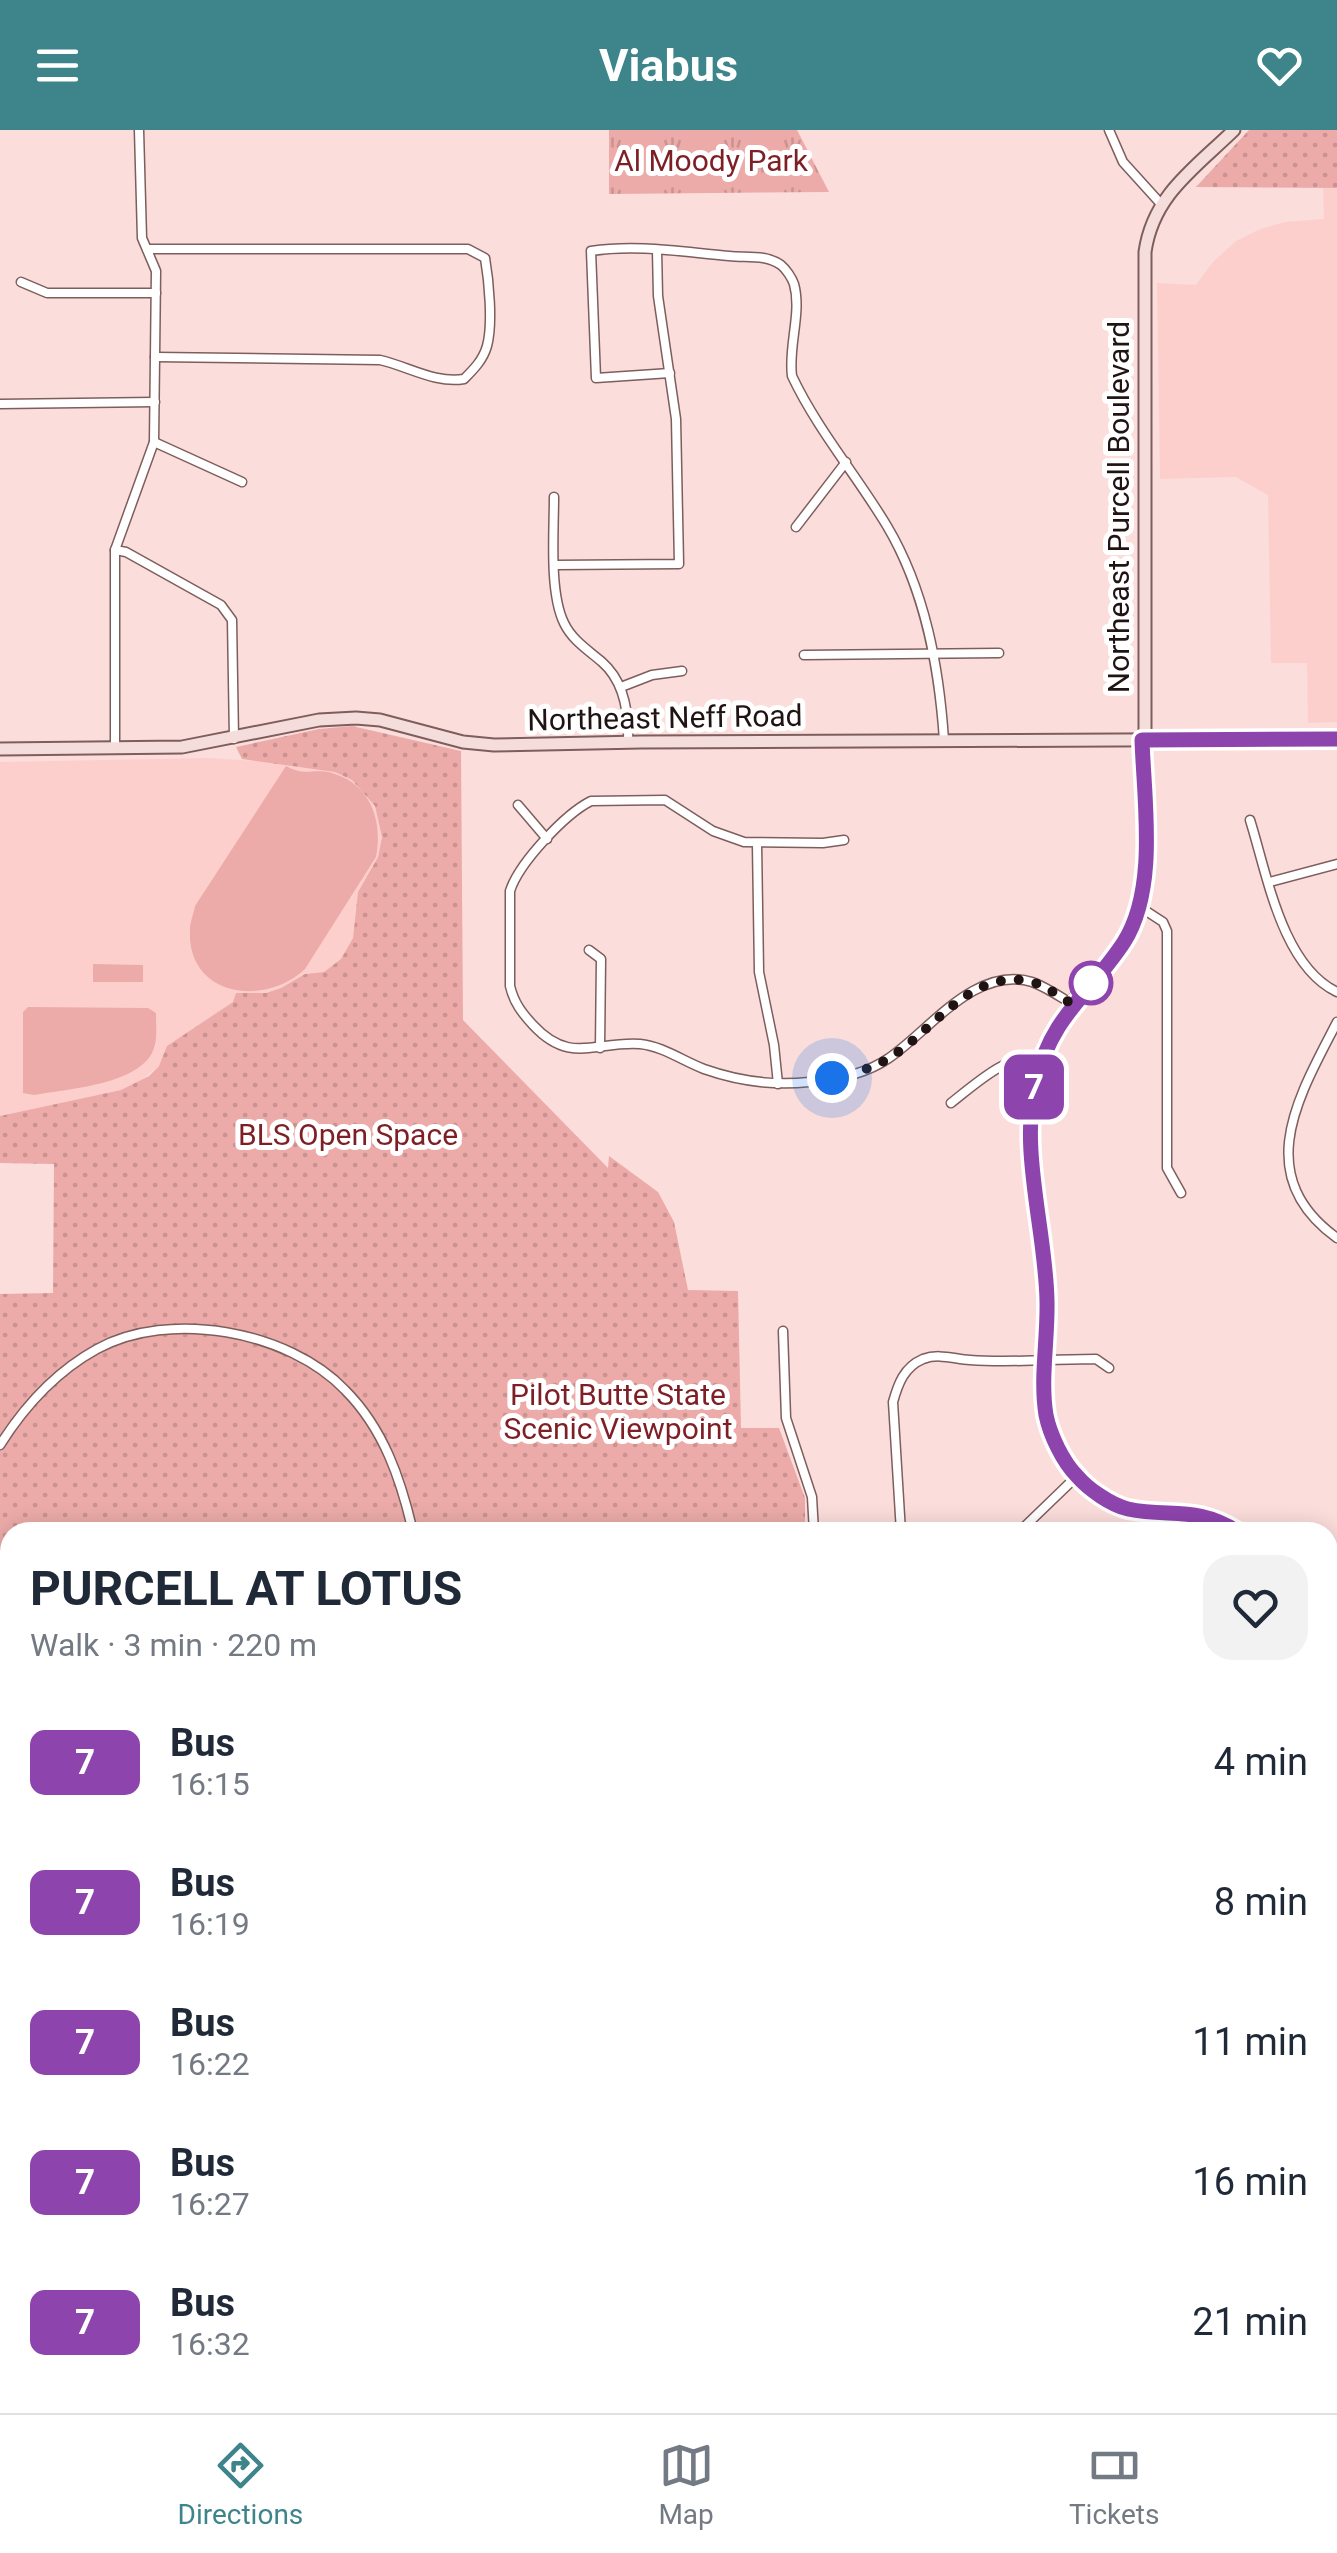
<!DOCTYPE html>
<meta charset="utf-8">
<style>
body{margin:0;font-family:Roboto,sans-serif;background:#f2f2f3;color:#1f2937;height:100vh;display:flex;flex-direction:column;font-size:38px;white-space:nowrap}
*{box-sizing:border-box;margin:0}
p{font-size:32px;color:#747a83}
.icon{flex:none;width:55px;height:55px;fill:none;stroke:currentColor;stroke-width:2;stroke-linecap:round;stroke-linejoin:round}
.map{position:relative;flex:1;overflow:hidden}
.drawer{position:absolute;left:0px;top:1392px;width:1338px;height:892px;display:flex;flex-direction:column;background:#fff;border-radius:30px 30px 0 0;box-shadow:0 5px 25px #0003}
.drawer>*{flex:none}
.badge{padding:0 20px;border-radius:15px;font-size:35px;line-height:65px}
.you{position:absolute;width:50px;height:50px;margin:-25px;border:8px solid #fff;border-radius:50%;background:#1a73e8;box-shadow:0 0 0 15px #1a73e833}
.map>.badge{position:absolute;translate:-50% -50%;box-shadow:0 0 0 5px #fff}
.round{display:grid;place-items:center;flex:none;width:105px;height:105px;border-radius:30px;background:#f2f2f3}
.headline{display:flex;align-items:center;justify-content:space-between;height:170px;padding:0 30px}
h1{font-size:48px;font-weight:700;line-height:75px}
ul{padding:0;list-style:none}
li{display:flex;align-items:center;gap:30px;height:140px;padding:0 30px}
li div{flex:1}
li b{display:block;font-size:38px}
li em{font-style:normal}
li .badge{min-width:110px;font-weight:700;text-align:center}
header{display:flex;justify-content:space-between;align-items:center;height:130px;padding:0 30px;background:#3d858b;color:#fff;font-size:45px;font-weight:700}
.menu{display:flex;justify-content:space-around;align-items:center;height:140px;border-top:2px solid #e0e1e3;background:#fff;font-size:28px;color:#747a83}
.menu a{display:grid;justify-items:center;gap:5px}
.menu .on{color:#3d858b}
.map>svg:first-child{display:block}
.built{fill:#fdcfcc}
.grass{fill:url(#grass-dots)}
.park{fill:url(#park-tufts)}
.pitch{fill:#ecaba8}
.lines{fill:none;stroke-linecap:round;stroke-linejoin:round}
.street-casing{stroke:#7d5e5c;stroke-width:11}
.secondary-casing{stroke:#7d5e5c;stroke-width:15}
.primary-casing{stroke:#9c6261;stroke-width:16}
.street{stroke:#fff;stroke-width:8}
.secondary{stroke:#f5dddc;stroke-width:11}
.primary{stroke:#ebbbb9;stroke-width:12}
.line-casing{stroke:#fff;stroke-width:22}
.line{stroke:#8e44ad;stroke-width:15}
.walk{stroke:#201313;stroke-width:10;stroke-dasharray:0 18}
.stop-dot{fill:#fff;stroke:#8e44ad;stroke-width:5}
.labels{text-anchor:middle;stroke-width:10;stroke-linejoin:round;paint-order:stroke}
.park-label{font-size:30px;fill:#7d1f25;stroke:#fff}
.street-label{font-size:30px;fill:#201313;stroke:#fff}
</style>
<header><svg class="icon" aria-label="menu" viewBox="0 0 24 24"><path d="M4 6h16M4 12h16M4 18h16"/></svg>Viabus<svg class="icon" aria-label="heart" viewBox="0 0 24 24"><path d="M12 20l-8-8c-3-5 5-10 8-4 3-6 11-1 8 4z"/></svg></header>
<div class="map">
<svg width="1337" height="2283" viewBox="0 0 1337 2283">
<defs>
<pattern id="grass-dots" width="8" height="8" patternUnits="userSpaceOnUse" patternTransform="scale(2.5)"><rect width="8" height="8" fill="#ecaba8"/><path d="M2 2h.1M6 6h.1" fill="none" stroke="#ca9290" stroke-width="1.8" stroke-linecap="round"/></pattern>
<pattern id="park-tufts" width="24" height="20" patternUnits="userSpaceOnUse" patternTransform="scale(2.5)"><rect width="24" height="20" fill="#ecaba8"/><path d="M3 7l-1-3M5 7V3M7 7l1-3M15 17l-1-3M17 17v-4M19 17l1-3" fill="none" stroke="#ca9290"/></pattern>
</defs>
<rect width="100%" height="100%" fill="#fbdddb"/>
<g class="built">
<path d="M1323,58H1337V592L1308,593L1307,533H1271L1268,365L1236,347L1160,349L1157,153L1196,155L1213,132L1236,111L1260,99L1285,92L1324,89Z"/>
<path d="M209,628L286,633L335,642L352,650L375,676L382,707L378,727L358,762L353,808L341,829L324,842L305,844L281,858L266,863L236,864L234,871L175,913L159,936L136,954L121,960L0,986V632Z"/>
<rect x="1328" y="2094" width="9" height="141"/>
<path d="M620,2275H1137L1183,2283H620Z"/>
</g>
<g class="grass">
<path d="M1249,0H1337V58L1196,57Z"/>
<path d="M352,596L461,621L463,890L608,1038L609,1026L658,1062L674,1092L688,1160L738,1161L741,1298H779L805,1368V1402H10V1968L0,1966V1164L53,1163L54,1034L0,1033V986L121,960L149,946L159,936L167,916L233,872L236,863H266L281,858L305,844L324,842L341,829L353,808L358,762L378,727L382,707L375,676L352,650L335,642L242,629L236,617L319,599Z"/>
</g>
<path class="park" d="M609,0H797L829,62L609,64Z"/>
<g class="pitch">
<path d="M286,636C307,647 312,638 332,643C371,654 383,691 376,727L305,839C264,878 186,866 190,799C190,792 194,783 195,776Z"/>
<path d="M93,834L143,835V852H93Z"/>
<path d="M28,877L148,878L156,883C156,897 158,911 152,923C135,955 67,959 34,965L23,963V882Z"/>
</g>
<g class="lines">
<g class="street-casing">
<g id="street">
<path d="M1109,0L1123,32L1161,74"/>
<path d="M147,119H468L485,128C489,151 493,194 487,216C483,230 474,239 464,249C436,254 407,236 380,230L155,227"/>
<path d="M21,152L47,163H156"/>
<path d="M670,243L596,248L591,121C637,114 682,122 729,126C746,128 766,124 781,135C786,139 792,148 794,154C802,183 788,216 792,246C817,299 857,346 887,396C925,460 939,536 944,610"/>
<path d="M0,274L155,272"/>
<path d="M154,312L242,352"/>
<path d="M554,367C554,402 549,462 564,493C572,510 588,520 602,532C625,552 629,583 628,612"/>
<path d="M796,397L846,332"/>
<path d="M115,420L126,422L221,475L232,490L234,609"/>
<path d="M556,435L679,434L676,289L658,166L657,120"/>
<path d="M804,525L999,523"/>
<path d="M621,557L652,545L682,541"/>
<path d="M115,618V420L154,312L156,141L142,108L139,0"/>
<path d="M518,675L547,709"/>
<path d="M1250,690C1267,744 1282,836 1337,862"/>
<path d="M844,710L823,713L744,712L713,701L665,670L591,671C565,684 519,733 510,761V856C514,873 522,883 533,895C570,935 595,911 640,914C662,916 683,931 704,939C738,951 772,956 809,952C836,950 866,944 889,928C929,901 975,835 1032,852C1046,857 1059,866 1072,874"/>
<path d="M757,714L759,842L774,915L778,954"/>
<path d="M1270,752L1337,734"/>
<path d="M1140,777L1163,792L1167,801V1038L1181,1063"/>
<path d="M589,820L601,829L600,918"/>
<path d="M1337,892C1299,966 1250,1045 1337,1108"/>
<path d="M951,973C979,951 1006,925 1043,925"/>
<path d="M783,1201L786,1288L812,1367L814,1402"/>
<path d="M0,1315C24,1277 57,1241 97,1219C169,1179 289,1201 345,1260C384,1299 401,1350 413,1402"/>
<path d="M901,1402L893,1272C898,1254 904,1237 923,1229C939,1223 954,1229 970,1230C1011,1233 1054,1229 1096,1229L1109,1238"/>
<path d="M1019,1402L1077,1346"/>
<path d="M0,1490L10,1509"/>
<path d="M1328,1593H1337"/>
<path d="M0,1888L10,1891"/>
<path d="M270,2275V2283"/>
</g>
</g>
<g class="secondary-casing">
<g id="secondary">
<path d="M0,619L182,617L319,590L356,588L380,590L463,612L494,615L641,612L1337,609"/>
<path d="M1216,1391L1238,1402"/>
<path d="M1223,1402C1199,1389 1176,1391 1150,1386C1125,1382 1094,1364 1077,1346C1063,1332 1050,1305 1047,1285C1040,1248 1048,1209 1047,1171C1046,1083 1009,985 1054,901C1092,830 1140,826 1145,731V122C1153,65 1195,38 1234,0"/>
<path d="M1328,1464L1337,1471"/>
<path d="M1328,1474L1337,1481"/>
<path d="M10,2283L13,2275"/>
<path d="M23,2283L25,2275"/>
</g>
</g>
<g class="primary-casing">
<g id="primary">
<path d="M0,1982L10,1984"/>
<path d="M0,2000L10,2003"/>
<path d="M1328,2256H1337"/>
</g>
</g>
<use href="#street" class="street"/>
<use href="#secondary" class="secondary"/>
<use href="#primary" class="primary"/>
</g>
<g class="lines">
<g class="line-casing">
<path id="line" d="M1238,1402C1196,1375 1170,1388 1128,1379C1111,1375 1088,1359 1077,1346C1063,1332 1050,1305 1046,1285C1040,1248 1048,1209 1047,1171C1046,1102 1019,1019 1036,952C1051,886 1090,864 1124,812C1158,758 1144,671 1142,610L1337,609"/>
</g>
<use href="#line" class="line"/>
<path class="walk" d="M832,948C850,945 867,940 884,931C930,906 964,844 1023,850C1041,852 1057,865 1072,874L1091,853"/>
</g>
<circle class="stop-dot" cx="1091" cy="853" r="20"/>
<g class="labels">
<g class="park-label">
<text x="711" y="41">Al Moody Park</text>
<text x="348" y="1015">BLS Open Space</text>
<text x="618" y="1275">Pilot Butte State<tspan x="618" dy="34">Scenic Viewpoint</tspan></text>
</g>
<g class="street-label">
<text transform="translate(1119 377) rotate(-90)" y="10">Northeast Purcell Boulevard</text>
<text transform="translate(665 588) rotate(-1)" y="10">Northeast Neff Road</text>
</g>
</g>
</svg>
<div class="you" style="left:832px;top:948px"></div>
<b class="badge" style="left:1034px;top:957px;background:#8e44ad;color:#fff">7</b>
<section class="drawer">
<div class="headline"><div><h1>PURCELL AT LOTUS</h1><p>Walk · 3 min · 220 m</p></div><a class="round"><svg class="icon" aria-label="heart" viewBox="0 0 24 24"><path d="M12 20l-8-8c-3-5 5-10 8-4 3-6 11-1 8 4z"/></svg></a></div>
<ul>
<li><span class="badge" style="background:#8e44ad;color:#fff">7</span><div><b>Bus</b><p>16:15</p></div><em>4 min</em></li>
<li><span class="badge" style="background:#8e44ad;color:#fff">7</span><div><b>Bus</b><p>16:19</p></div><em>8 min</em></li>
<li><span class="badge" style="background:#8e44ad;color:#fff">7</span><div><b>Bus</b><p>16:22</p></div><em>11 min</em></li>
<li><span class="badge" style="background:#8e44ad;color:#fff">7</span><div><b>Bus</b><p>16:27</p></div><em>16 min</em></li>
<li><span class="badge" style="background:#8e44ad;color:#fff">7</span><div><b>Bus</b><p>16:32</p></div><em>21 min</em></li>
</ul>
</section>
</div>
<nav class="menu">
<a class="on"><svg class="icon" aria-label="directions" viewBox="0 0 24 24"><path d="M12 3l9 9-9 9-9-9zM9 14v-3h6M13 9l2 2-2 2"/></svg>Directions</a>
<a><svg class="icon" aria-label="map" viewBox="0 0 24 24"><path d="M3 6l6-2 6 2 6-2v14l-6 2-6-2-6 2zM9 4v14M15 6v14"/></svg>Map</a>
<a><svg class="icon" aria-label="tickets" viewBox="0 0 24 24"><path d="M3 7h18v10H3zM15 7v10"/></svg>Tickets</a>
</nav>
